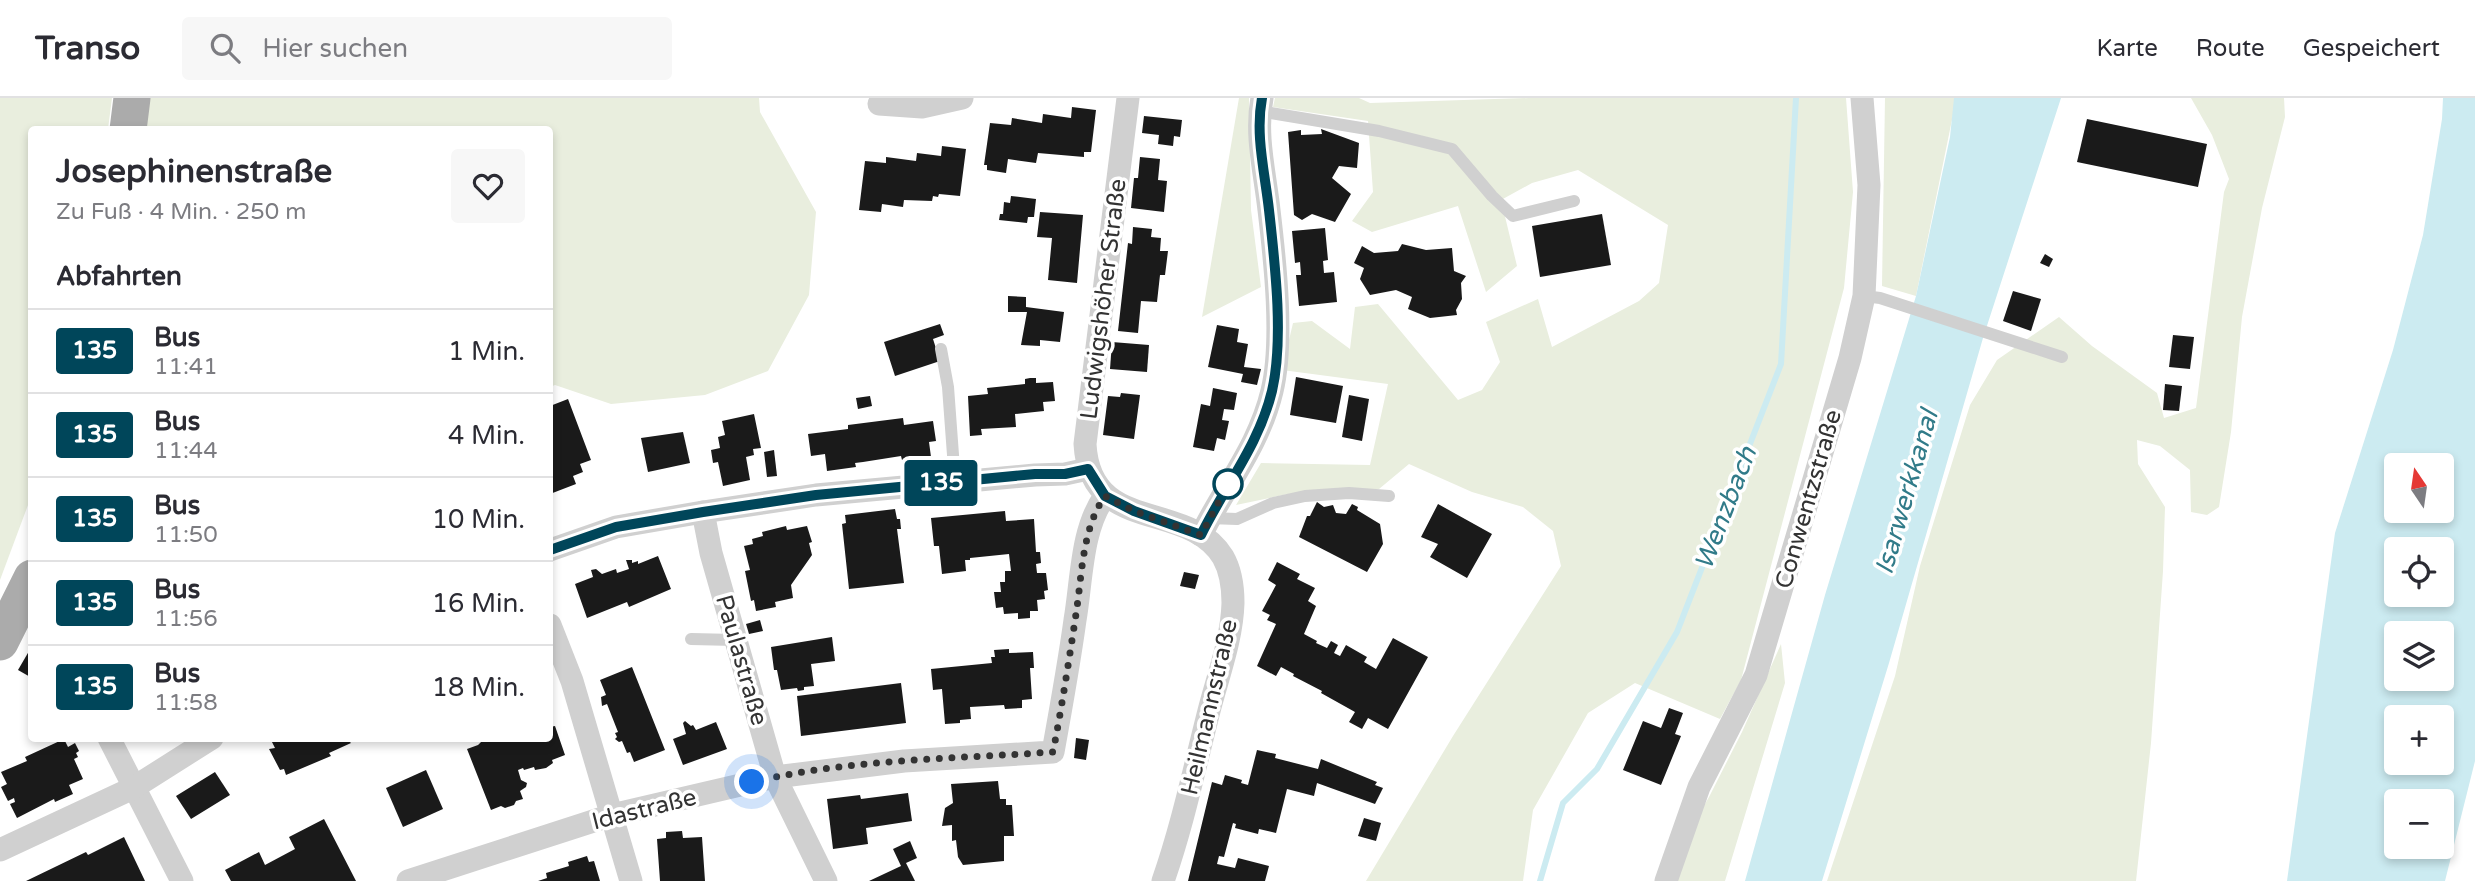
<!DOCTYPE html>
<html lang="de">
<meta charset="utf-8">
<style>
body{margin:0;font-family:"Varela Round",sans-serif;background:#f7f7f7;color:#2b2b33;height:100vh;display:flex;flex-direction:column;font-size:26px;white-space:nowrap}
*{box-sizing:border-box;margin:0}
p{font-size:23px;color:#7c7c81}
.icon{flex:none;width:38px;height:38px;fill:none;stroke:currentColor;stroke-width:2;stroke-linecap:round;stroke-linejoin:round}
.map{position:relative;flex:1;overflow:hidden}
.panel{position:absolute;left:28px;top:28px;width:525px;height:616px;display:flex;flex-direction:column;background:#fff;border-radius:7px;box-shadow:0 4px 10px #0003}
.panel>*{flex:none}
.badge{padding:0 14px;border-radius:5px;font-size:24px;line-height:46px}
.needle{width:46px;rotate:347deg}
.tools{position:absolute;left:2384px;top:355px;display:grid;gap:14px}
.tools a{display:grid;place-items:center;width:70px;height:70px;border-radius:7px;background:#fff;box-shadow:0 4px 10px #0003;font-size:35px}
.you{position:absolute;width:35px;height:35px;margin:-18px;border:5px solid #fff;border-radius:50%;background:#1a73e8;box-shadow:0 0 0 10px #1a73e833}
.map>.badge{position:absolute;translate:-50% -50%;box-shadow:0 0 0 4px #fff}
h2{padding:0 28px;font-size:26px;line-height:63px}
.round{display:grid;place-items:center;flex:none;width:74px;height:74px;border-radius:7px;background:#f7f7f7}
.summary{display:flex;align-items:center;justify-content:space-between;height:119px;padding:0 28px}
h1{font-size:33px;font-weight:800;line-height:52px}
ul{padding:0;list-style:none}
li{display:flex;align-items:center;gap:21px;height:84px;padding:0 28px;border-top:2px solid #e1e1e2}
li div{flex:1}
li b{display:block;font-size:26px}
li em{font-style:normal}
li .badge{min-width:77px;font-weight:700;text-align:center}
header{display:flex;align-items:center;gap:42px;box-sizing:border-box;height:98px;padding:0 35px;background:#fff;border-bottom:2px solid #e1e1e2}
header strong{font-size:33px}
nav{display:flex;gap:38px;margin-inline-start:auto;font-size:24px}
.search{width:490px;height:63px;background:#f7f7f7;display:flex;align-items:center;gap:18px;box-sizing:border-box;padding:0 24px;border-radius:7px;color:#7c7c81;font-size:26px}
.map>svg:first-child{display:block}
.green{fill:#e9eede}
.water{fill:#ccebf1;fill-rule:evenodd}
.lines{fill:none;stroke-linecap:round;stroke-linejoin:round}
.stream{stroke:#ccebf1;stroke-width:6}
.building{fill:#1a1a1a}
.service{stroke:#d0d0d0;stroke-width:12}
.minor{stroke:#d0d0d0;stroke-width:23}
.primary{stroke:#ababab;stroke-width:37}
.line-casing{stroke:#fff;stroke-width:16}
.line{stroke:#00465a;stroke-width:10}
.walk{stroke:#333;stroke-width:7;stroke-dasharray:0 12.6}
.stop-dot{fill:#fff;stroke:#00465a;stroke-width:3.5}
.labels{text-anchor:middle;stroke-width:7;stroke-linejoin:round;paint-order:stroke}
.street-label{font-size:24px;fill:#333;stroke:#fff}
.water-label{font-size:26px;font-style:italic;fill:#317b89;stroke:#fff}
</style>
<header>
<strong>Transo</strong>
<div class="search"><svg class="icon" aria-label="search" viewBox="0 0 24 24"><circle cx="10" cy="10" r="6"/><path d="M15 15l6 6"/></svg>Hier suchen</div>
<nav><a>Karte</a><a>Route</a><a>Gespeichert</a></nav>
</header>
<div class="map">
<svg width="2475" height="783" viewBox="0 0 2475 783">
<rect width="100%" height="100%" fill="#fff"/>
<g class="green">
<path d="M0,0H112L108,31L32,32L31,399L0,482Z"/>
<path d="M148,0H759L760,14L816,114L809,197L768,273L705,297L611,306L555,287L550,289V32H143Z"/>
<path d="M1239,0H1249L1251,112L1261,189L1202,219Z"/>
<path d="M1275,0H1359L1370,5L1529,0H1846L1853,94L1844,190L1741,582L1720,621L1635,585L1588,615L1533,712L1523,783H1366L1453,638L1561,468L1553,433L1523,409L1472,394L1409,366L1379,391L1288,396L1236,407L1261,365L1370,367L1388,286L1282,272L1293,225L1312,223L1350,251L1355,209L1378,206L1458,302L1482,292L1500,264L1486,224L1538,201L1552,249L1639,203L1659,185L1668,127L1578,72L1532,85L1501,102L1517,168L1486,194L1458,108L1372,134L1352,123L1373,94L1368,23L1273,9Z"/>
<path d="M1885,0H1954L1955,7L1916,198L1882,188Z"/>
<path d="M2191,0H2284L2285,19L2262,110L2242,219L2231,334L2219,409L2207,417L2191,414L2190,372L2160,348L2137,342L2138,366L2165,409L2163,473L2151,645L2136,783H1827L1895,578L1920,468L1970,307L1997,262L2059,219L2092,248L2157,295L2164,320L2196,310L2224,94L2229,81L2212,37Z"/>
<path d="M1781,546L1785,585L1725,783H1660L1709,699L1742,634Z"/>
</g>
<g class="water">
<path d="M1954,0H2061L1983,240L1889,565L1822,783H1745L1825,497L1916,198L1950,39Z"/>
<path d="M2443,0H2475V663L2445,783H2287L2335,435L2393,252L2423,137L2442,21ZM2396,368H2441V413H2396ZM2396,452H2441V497H2396ZM2396,536H2441V581H2396ZM2396,620H2441V665H2396ZM2396,704H2441V749H2396Z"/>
</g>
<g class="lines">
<path class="stream" d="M1540,783L1563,705L1597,671L1677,534L1781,266L1796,0"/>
</g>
<g class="building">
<path d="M1072,9L1096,12L1091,54H1084V59L1038,55L1036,65L1008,61L1006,75L987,72V67H984L990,25L1011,27L1012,20L1042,25L1043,16L1071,20Z"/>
<path d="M1144,18L1182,22L1180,39L1174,38L1173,48L1158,46L1159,37L1142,35Z"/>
<path d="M2087,21L2207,46L2198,89L2077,64Z"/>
<path d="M1321,31L1359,45L1357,70L1339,68L1332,80L1351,96L1335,124L1312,116L1302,122L1294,117L1288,34L1301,32V37L1322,36Z"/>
<path d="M942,48L966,51L960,98L939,96L938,99L933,98L932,103L904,102L903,109L882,106L881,114L859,112L865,63L886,65V59L916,63L917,55L941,58Z"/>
<path d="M1140,59L1160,61L1158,82L1167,83L1164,114L1131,110L1134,80H1138Z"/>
<path d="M1011,98L1036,101L1034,119H1028L1027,125L999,122L1000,116H1003L1004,104L1010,105Z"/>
<path d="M1040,114L1083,117L1077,185L1048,182L1052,140L1037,139Z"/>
<path d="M1602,116L1611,167L1540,179L1532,128Z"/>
<path d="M1133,129L1152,131L1151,139L1161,140L1160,153H1168L1165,177H1160L1157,204L1141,203L1138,235L1118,233L1128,145L1132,146Z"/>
<path d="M1325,130L1328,162L1323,163L1324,175L1334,174L1337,204L1299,208L1296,177H1301L1300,164L1295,165L1292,133Z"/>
<path d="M1402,146L1426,152L1452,150L1454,173L1466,178L1461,185L1462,201L1456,212L1457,217L1430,220L1408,211L1412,199L1396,192L1370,197L1360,181L1364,170L1354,165L1362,148L1374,155L1398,153Z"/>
<path d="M2045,156L2053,161L2049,169L2040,165Z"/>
<path d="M2013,193L2041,201L2031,233L2003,223Z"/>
<path d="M1008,198L1026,199V209L1064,214L1060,244L1040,242V248L1021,247L1027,214H1008Z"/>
<path d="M940,226L944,237L933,241L940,263L895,278L884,244Z"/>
<path d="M1217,227L1239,231L1237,244L1248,246L1244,269L1261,271L1257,287L1241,284L1243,276L1208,269Z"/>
<path d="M2173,237L2194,239L2190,271L2169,269Z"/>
<path d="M1112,244L1149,247L1147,274L1110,271Z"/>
<path d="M1296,279L1343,288L1336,325L1290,317Z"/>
<path d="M1030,280H1036V285L1053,284L1055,303L1043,304L1044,313L1015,316L1016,329L981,331L982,337L970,338L968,298L988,296L987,290L1025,286V281Z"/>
<path d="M2165,286L2182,288L2179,313L2163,312Z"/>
<path d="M1213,290L1237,295L1234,312L1224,311L1222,322L1229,323L1225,342L1217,340L1214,353L1193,349L1201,306L1210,308Z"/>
<path d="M1121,295L1140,297L1134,341L1103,337L1108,298L1120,299Z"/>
<path d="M1349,297L1369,301L1362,343L1342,339Z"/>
<path d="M870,298L872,308L858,311L856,300Z"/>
<path d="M568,301L591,362L580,366L583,374L573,378L576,386L550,396V308Z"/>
<path d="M754,316L761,350L753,351L754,357L746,359L750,382L723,388L718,364L713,365L711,352L720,350L718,339L725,337L722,323Z"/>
<path d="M903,320L904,327L933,323L936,343L929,344L931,359L902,362L901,358L863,364L855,365L856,369L827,373L825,356L811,358L808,336L848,331V327Z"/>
<path d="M683,334L690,365L648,374L641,340Z"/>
<path d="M774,352L777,378L767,379L764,354Z"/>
<path d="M1317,404L1324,409L1333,407L1336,415L1346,416L1352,406L1358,409L1357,412L1380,426L1383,446L1367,474L1299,439L1307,418H1310Z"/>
<path d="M1438,406L1492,436L1467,480L1430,459L1438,446L1421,439Z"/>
<path d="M895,411L897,421H900L901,431H897L904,485L849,491L842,426L846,425L845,417Z"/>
<path d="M1005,413L1006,423L1034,421L1036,454H1040L1041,465L1036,466L1037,475H1046L1048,492L1044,493L1045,501L1037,502L1038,513H1030V520L1018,521V515L1004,516L1003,509L996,510L994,494H1001L1000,484H1005V473H1011L1009,456L970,460V462H965L966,473L942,476L939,448H934L931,420Z"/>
<path d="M786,428L787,432L807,428L812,444L809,445L812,457L791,487L793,500L775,504L776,509L756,513L754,502L751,503L745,473L750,472L744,448L753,446L752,441L763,438L762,434Z"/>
<path d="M658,458L671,491L629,509L627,504L587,520L575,486L593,479L591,472L596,471L602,476L616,471L617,475L629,471L626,462H632V465L638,463V466Z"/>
<path d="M1277,464L1300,476L1297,481L1315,490L1308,503L1316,508L1304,536L1317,543L1316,545L1327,550L1331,543L1338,547L1334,555L1340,558L1346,547L1367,559L1364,564L1376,571L1393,540L1428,559L1388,631L1368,620L1362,631L1349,624L1355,614L1321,595L1322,593L1293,578L1294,576L1281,569L1276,578L1257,568L1276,526L1267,522L1270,517L1262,513L1276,487L1268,482Z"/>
<path d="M1184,474L1199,477L1195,491L1180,488Z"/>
<path d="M760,522L763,533L749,536L746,526Z"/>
<path d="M832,539L835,563L811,566L814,588L804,589V592L798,593L797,590L781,592L777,572H774L771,549Z"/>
<path d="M32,548V580L18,572Z"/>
<path d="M1009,551V555L1033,554L1034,570H1030L1032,601L1022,602V610L1005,611L1004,607L970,609L971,621L960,622V625L945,626L942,591L933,592L931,571L992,565L991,559H995L994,552Z"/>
<path d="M632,569L665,652L634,664L630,654L627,655L622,643L619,644L615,641L617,639L615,635L618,634L607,606L602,608L601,599L606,597L600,582Z"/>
<path d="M901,585L906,625L801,638L797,598Z"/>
<path d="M1669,610L1683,615L1675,636L1681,638L1661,687L1623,672L1643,623L1661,630Z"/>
<path d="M685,623L691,628L693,627L696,632L716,624L727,651L683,667L673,641L686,636L683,625Z"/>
<path d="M555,628L565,657L552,662L553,665L546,670L535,672L534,669L524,672L523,670L518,672L521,682L527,685L526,689L520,693L523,701L516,703L514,707L505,710L501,708L491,712L467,651L478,647L485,640H507L508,644L518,640H550V629Z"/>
<path d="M270,640H354L349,643L351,645L329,655L331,658L286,677L284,671L280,672L269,651L275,650Z"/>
<path d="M1076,640L1089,642L1086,662L1074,660Z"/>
<path d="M64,641L68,649L75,645L79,653L76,655L78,659L74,661L83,681L69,687L73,696L55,704L54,701L17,720L10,706L15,704L14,700L8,703L1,689L7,686L1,674L27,663L25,659Z"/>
<path d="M1257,652L1276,656L1275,660L1318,671L1321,661L1377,684L1375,687L1383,690L1375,706L1317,685L1314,698L1287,691L1276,735L1259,731L1258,736L1235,730L1236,726L1233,725L1224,759L1219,758L1217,766L1235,770L1238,760L1269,768L1265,783H1188L1212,684L1222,687L1225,677L1242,682L1241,685L1248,687Z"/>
<path d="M426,672L443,711L403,729L386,690Z"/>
<path d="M215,674L230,697L191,721L176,698Z"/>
<path d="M998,683L1000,701H1006V707H1012L1014,738H1004V763L963,767L958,759L956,742L952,743V727L942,728L945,710L953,705L951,686Z"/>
<path d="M908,695L912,723L866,730L868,746L833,751L827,701L860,697L861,701Z"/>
<path d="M1364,720L1381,725L1376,743L1358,738Z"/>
<path d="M324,721L356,783H231L225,772L259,754L265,767L295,751L289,739Z"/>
<path d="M682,733L683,740L702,739L705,783H660L657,741L666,740V734Z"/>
<path d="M124,739L145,783H26L86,754L88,757Z"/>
<path d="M910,743L917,760L906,765L915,783H869L901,768L893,751Z"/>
<path d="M587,758L589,764L594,763L600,783H538L547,780L546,775L569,768L568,764Z"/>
</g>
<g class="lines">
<g class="service">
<path d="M1259,13L1379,33L1452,51L1492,98L1513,118L1574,103"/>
<path d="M1864,198L1880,200L2062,259"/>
<path d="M941,251L948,289L955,384"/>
<path d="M1209,420L1237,421L1273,405L1305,398L1349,395L1389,398"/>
<path d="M691,541L735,542"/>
</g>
<g class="minor">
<path d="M1128,0L1085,346C1090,438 1188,401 1223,459C1231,473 1233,489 1233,505C1232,540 1219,575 1210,609C1195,667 1183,726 1163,783"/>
<path d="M879,6L922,9L962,0"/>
<path d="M703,414L711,455L775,679L826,783"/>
<path d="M1201,437C1225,388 1259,348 1272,293C1284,243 1275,163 1269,112C1265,75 1255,37 1262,0"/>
<path d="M550,452L616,429L703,414L816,397L1035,377L1065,376L1088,371"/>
<path d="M550,527L572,583L631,783"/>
<path d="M109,640L182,783"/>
<path d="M0,752L133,690L212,640"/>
<path d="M408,783L612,717L775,679L904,663L1053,654C1061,610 1069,566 1075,522C1082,481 1081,431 1105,398"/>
<path d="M1666,783L1699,689L1756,577L1850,260L1864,198L1869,87L1862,0"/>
</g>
<g class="primary">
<path d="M128,32L132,0"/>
<path d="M0,544L32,480"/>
</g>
</g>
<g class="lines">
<g class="line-casing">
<path id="line" d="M550,452L616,429L703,414L816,397L1035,376H1065L1088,371L1105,398L1134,413L1201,437C1225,388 1259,347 1272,293C1284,241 1275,166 1269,112C1265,75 1255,37 1262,0"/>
</g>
<use href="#line" class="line"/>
<path class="walk" d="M752,684C850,661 953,661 1053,654C1062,608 1069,562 1076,516C1082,478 1082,430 1105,398L1134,413L1201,437L1232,379L1228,386"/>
</g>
<circle class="stop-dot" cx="1228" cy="386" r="14"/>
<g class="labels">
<g class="street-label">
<text transform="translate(1103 201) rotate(-83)" y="8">Ludwigshöher Straße</text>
<text transform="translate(1808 401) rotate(-74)" y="8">Conwentzstraße</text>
<text transform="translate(742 562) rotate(74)" y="8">Paulastraße</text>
<text transform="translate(1209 609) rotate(-77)" y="8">Heilmannstraße</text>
<text transform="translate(644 711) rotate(-14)" y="8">Idastraße</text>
</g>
<g class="water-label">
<text transform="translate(1906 394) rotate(-74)" y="9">Isarwerkkanal</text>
<text transform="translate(1725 410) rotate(-69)" y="9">Wenzbach</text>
</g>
</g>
</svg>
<div class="tools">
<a><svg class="needle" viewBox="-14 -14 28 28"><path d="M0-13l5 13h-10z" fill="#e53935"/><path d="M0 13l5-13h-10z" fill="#7c7c81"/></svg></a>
<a><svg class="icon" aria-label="locate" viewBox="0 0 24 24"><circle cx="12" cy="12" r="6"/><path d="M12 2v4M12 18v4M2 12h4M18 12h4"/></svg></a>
<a><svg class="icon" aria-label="layers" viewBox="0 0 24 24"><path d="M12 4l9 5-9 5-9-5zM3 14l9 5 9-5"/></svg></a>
<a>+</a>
<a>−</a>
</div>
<div class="you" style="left:752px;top:684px"></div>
<b class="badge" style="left:941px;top:385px;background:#00465a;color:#fff">135</b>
<section class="panel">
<div class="summary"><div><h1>Josephinenstraße</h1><p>Zu Fuß · 4 Min. · 250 m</p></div><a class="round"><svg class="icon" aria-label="heart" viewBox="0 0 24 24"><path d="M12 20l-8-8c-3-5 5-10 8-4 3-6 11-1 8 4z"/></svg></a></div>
<h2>Abfahrten</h2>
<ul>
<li><span class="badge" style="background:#00465a;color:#fff">135</span><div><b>Bus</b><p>11:41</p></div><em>1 Min.</em></li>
<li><span class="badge" style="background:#00465a;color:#fff">135</span><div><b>Bus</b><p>11:44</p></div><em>4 Min.</em></li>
<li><span class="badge" style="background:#00465a;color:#fff">135</span><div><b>Bus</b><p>11:50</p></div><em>10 Min.</em></li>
<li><span class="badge" style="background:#00465a;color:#fff">135</span><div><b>Bus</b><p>11:56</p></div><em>16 Min.</em></li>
<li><span class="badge" style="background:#00465a;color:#fff">135</span><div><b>Bus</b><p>11:58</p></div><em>18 Min.</em></li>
</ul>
</section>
</div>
